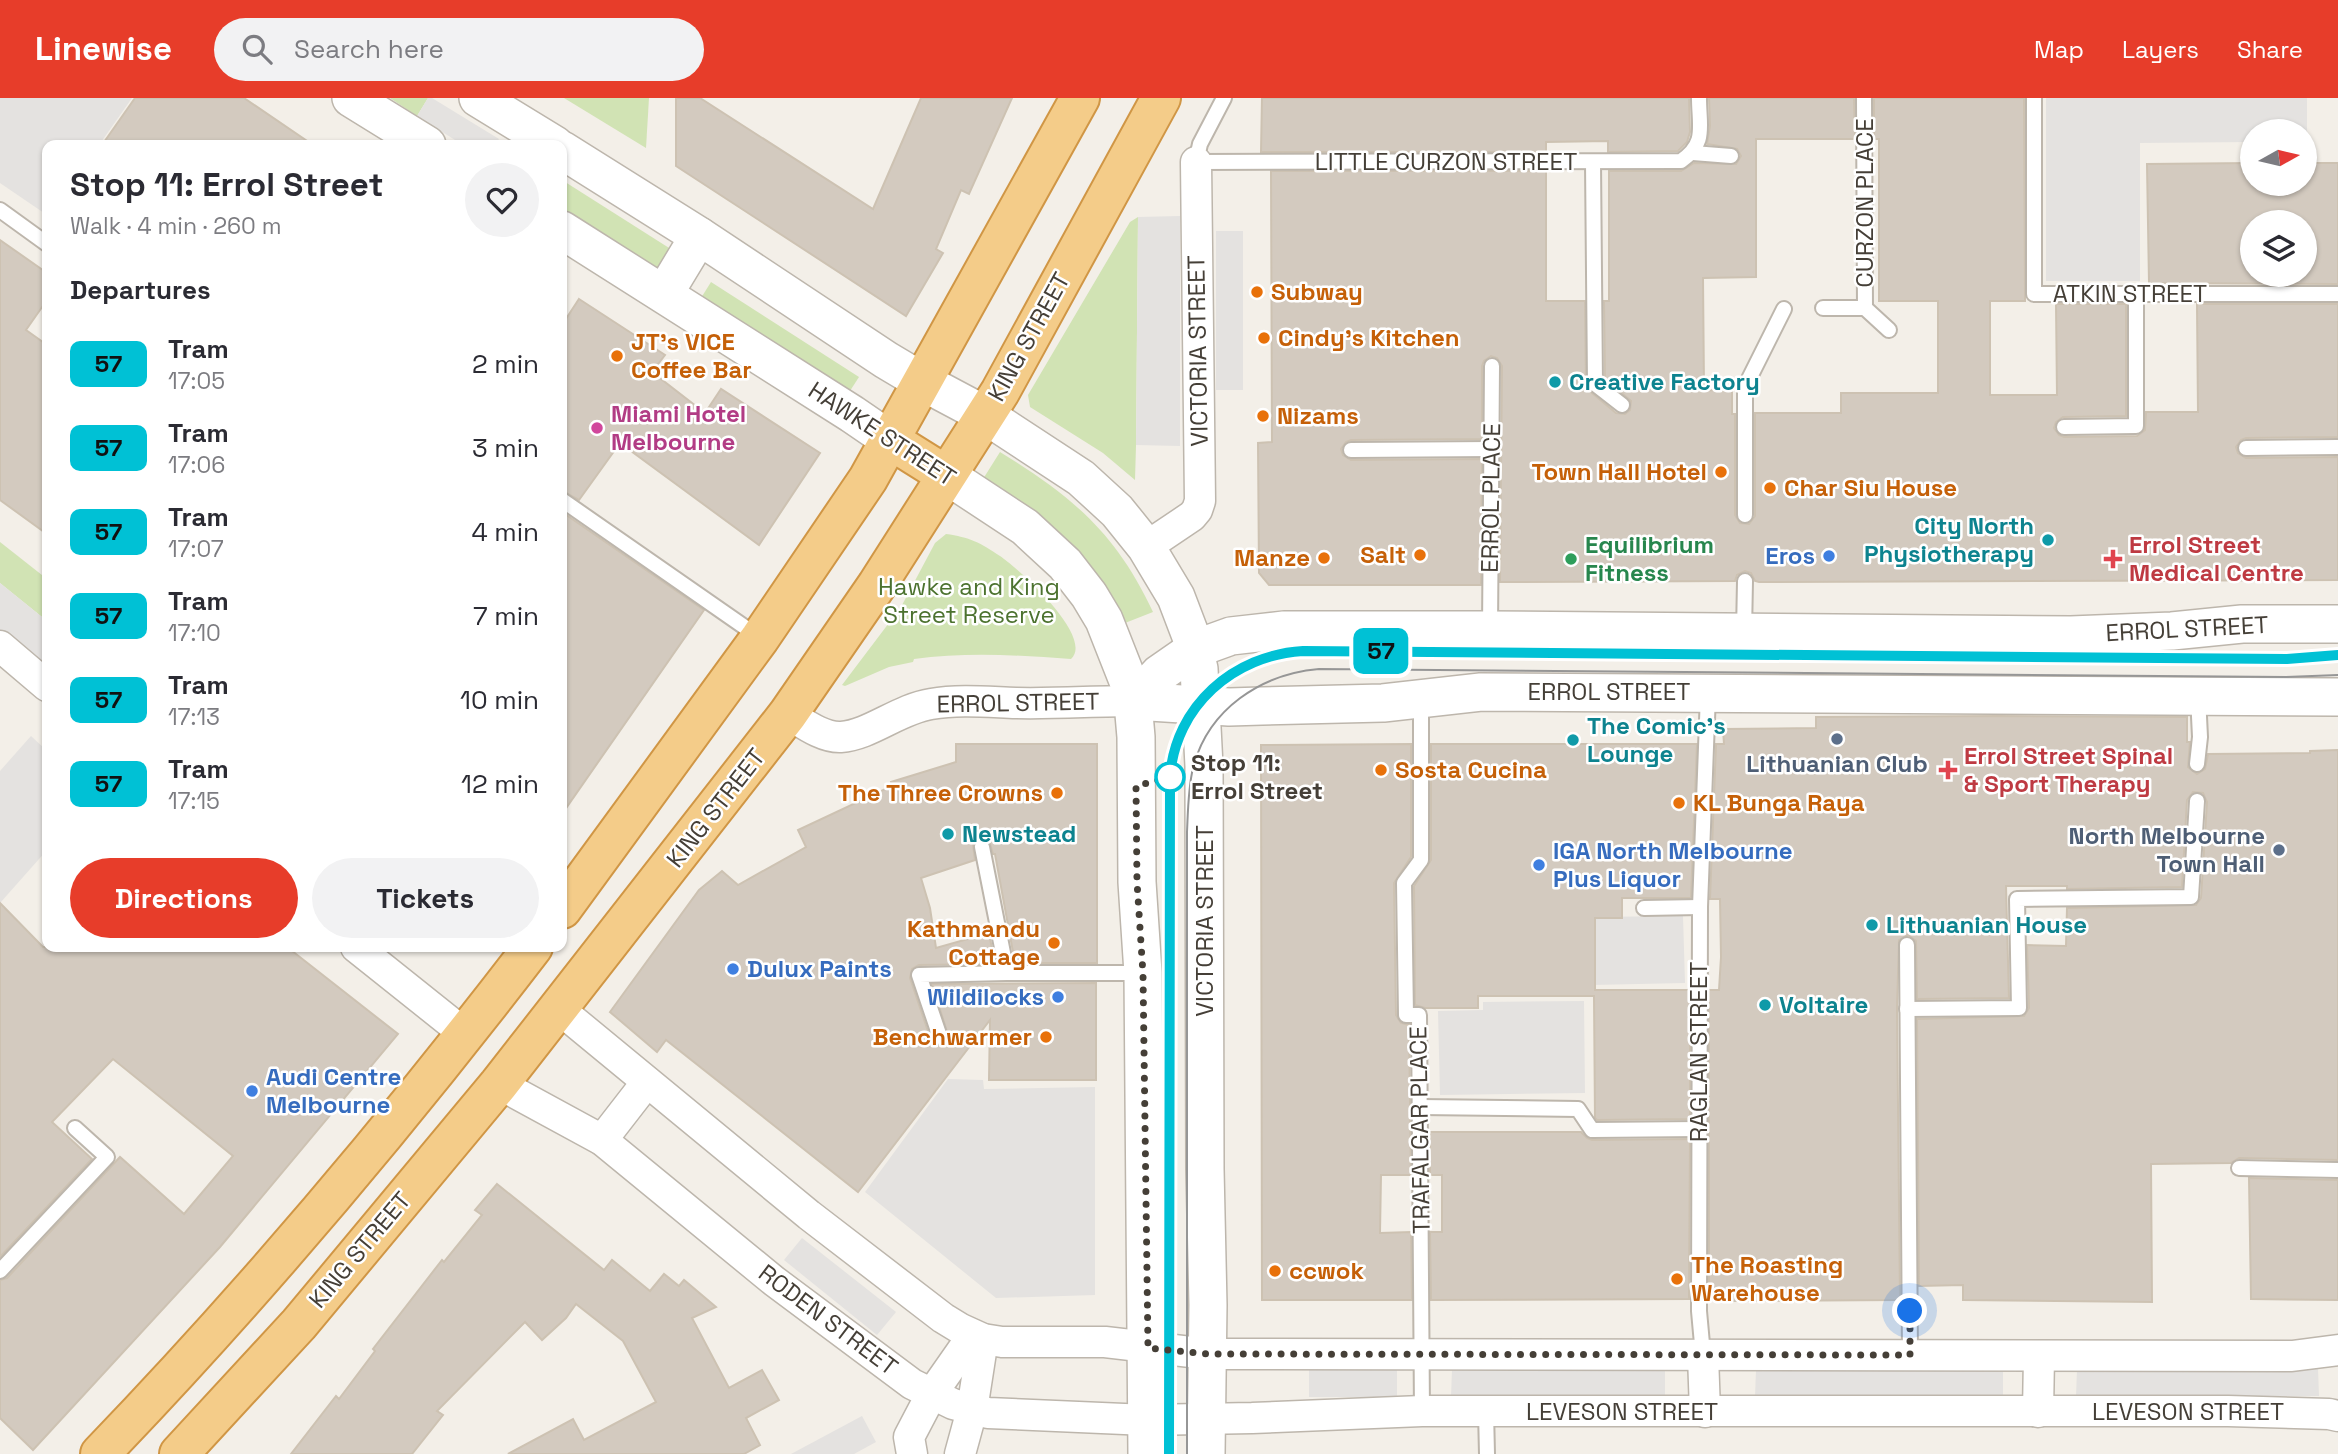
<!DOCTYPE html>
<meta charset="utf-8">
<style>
body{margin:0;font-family:"Space Grotesk",sans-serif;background:#f2f2f3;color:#2b2b33;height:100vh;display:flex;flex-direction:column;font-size:26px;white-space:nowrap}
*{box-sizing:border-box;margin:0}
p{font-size:23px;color:#7c7c81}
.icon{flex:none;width:38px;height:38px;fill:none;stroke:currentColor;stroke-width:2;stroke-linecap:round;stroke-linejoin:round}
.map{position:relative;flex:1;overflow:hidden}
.sheet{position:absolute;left:42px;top:42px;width:525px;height:812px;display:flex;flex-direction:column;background:#fff;border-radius:14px;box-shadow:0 2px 5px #0004}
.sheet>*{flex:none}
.badge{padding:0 14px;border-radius:10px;font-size:24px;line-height:46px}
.needle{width:46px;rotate:82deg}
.fabs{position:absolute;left:2240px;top:21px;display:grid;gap:14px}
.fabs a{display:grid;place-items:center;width:77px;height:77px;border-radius:50%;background:#fff;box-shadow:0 2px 5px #0004;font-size:35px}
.you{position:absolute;width:35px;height:35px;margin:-18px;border:5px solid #fff;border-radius:50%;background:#1a73e8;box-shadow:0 0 0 10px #1a73e833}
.map>.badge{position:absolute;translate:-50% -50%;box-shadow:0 0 0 4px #fff}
h2{padding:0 28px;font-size:26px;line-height:63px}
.round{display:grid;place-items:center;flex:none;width:74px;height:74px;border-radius:37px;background:#f2f2f3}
.headline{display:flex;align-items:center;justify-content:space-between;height:119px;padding:0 28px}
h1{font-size:33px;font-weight:800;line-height:52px}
.button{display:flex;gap:14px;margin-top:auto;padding:14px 28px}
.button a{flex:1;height:80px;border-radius:42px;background:#e73d2a;color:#fff;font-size:28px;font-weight:800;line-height:80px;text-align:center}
.button a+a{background:#f2f2f3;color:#2b2b33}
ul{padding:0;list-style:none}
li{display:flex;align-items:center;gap:21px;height:84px;padding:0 28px}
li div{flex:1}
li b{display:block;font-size:26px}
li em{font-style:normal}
li .badge{min-width:77px;font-weight:700;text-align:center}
header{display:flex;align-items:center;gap:42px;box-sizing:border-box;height:98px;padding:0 35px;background:#e73d2a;color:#fff}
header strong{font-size:33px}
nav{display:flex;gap:38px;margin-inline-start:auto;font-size:24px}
.search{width:490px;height:63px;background:#f2f2f3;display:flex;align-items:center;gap:18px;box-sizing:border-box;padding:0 24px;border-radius:38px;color:#7c7c81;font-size:26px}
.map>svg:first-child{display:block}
.green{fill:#d1e3b4}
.parking{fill:#e4e2e0}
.building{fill:#d3cabf;stroke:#cdc2b2;stroke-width:2;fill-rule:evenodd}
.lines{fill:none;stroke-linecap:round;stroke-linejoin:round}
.service-casing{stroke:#bdb6ac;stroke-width:18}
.minor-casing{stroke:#bdb6ac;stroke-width:33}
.tertiary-casing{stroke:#bdb6ac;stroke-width:40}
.trunk-casing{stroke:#d09645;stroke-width:42}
.service{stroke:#fff;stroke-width:14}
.minor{stroke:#fff;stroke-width:30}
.tertiary{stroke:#fff;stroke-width:37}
.trunk{stroke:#f4cc89;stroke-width:38}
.tram{stroke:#969696;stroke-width:2}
.line-casing{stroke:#fff;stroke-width:16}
.line{stroke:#00c1d5;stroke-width:10}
.walk{stroke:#453f37;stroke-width:7;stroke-dasharray:0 12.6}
.food-dot{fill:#e8710a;stroke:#fff;stroke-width:2.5}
.culture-dot{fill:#0f9aa8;stroke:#fff;stroke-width:2.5}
.hotel-dot{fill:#d1479c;stroke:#fff;stroke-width:2.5}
.shop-dot{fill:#3f7fe0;stroke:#fff;stroke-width:2.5}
.leisure-dot{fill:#2e9e5b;stroke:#fff;stroke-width:2.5}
.health-dot{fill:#e0444e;stroke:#fff;stroke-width:2.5}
.service-dot{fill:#5c6f8a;stroke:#fff;stroke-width:2.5}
.stop-dot{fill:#fff;stroke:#00c1d5;stroke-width:3.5}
.labels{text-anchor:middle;stroke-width:5;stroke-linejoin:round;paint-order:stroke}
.street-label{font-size:24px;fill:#453f37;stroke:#fff}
.food-label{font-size:24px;font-weight:bold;fill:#c56008;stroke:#fff;text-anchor:start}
.culture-label{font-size:24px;font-weight:bold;fill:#0d838f;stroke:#fff;text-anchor:start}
.hotel-label{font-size:24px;font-weight:bold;fill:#b23c85;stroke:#fff;text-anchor:start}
.leisure-label{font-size:24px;font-weight:bold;fill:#27864d;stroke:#fff;text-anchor:start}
.health-label{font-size:24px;font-weight:bold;fill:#be3a42;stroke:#fff;text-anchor:start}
.shop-label{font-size:24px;font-weight:bold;fill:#366cbe;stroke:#fff;text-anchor:start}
.park-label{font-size:24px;fill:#4c722f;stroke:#fff}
.stop-label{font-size:24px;font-weight:bold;fill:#453f37;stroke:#fff;text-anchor:start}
.service-label{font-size:24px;font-weight:bold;fill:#4e5e75;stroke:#fff}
</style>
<header>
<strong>Linewise</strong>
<div class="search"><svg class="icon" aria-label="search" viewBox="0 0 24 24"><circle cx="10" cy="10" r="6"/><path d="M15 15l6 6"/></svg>Search here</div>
<nav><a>Map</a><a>Layers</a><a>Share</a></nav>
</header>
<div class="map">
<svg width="2338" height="1356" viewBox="0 0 2338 1356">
<rect width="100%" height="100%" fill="#f3efe8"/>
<g class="green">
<path d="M390,0H428L417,18Z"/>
<path d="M564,0H649L646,50Z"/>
<path d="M562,82L677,155L664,176L562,110Z"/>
<path d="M1138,119L1136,348L1135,382L1103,355L1030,309L1028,297L1130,124Z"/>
<path d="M711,184L859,279L848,296L701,200Z"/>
<path d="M1000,354C1073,399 1116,435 1153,514L1125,525C1088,452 1048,425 983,381Z"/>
<path d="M946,436C969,439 981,445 1000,458C1018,470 1095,539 1071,561C1019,557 965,554 914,561L913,564L889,569L845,588L842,587L901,509L935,445Z"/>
<path d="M0,444L47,481V523L0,485Z"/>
</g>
<g class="parking">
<path d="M0,0H132L99,47H47V117L0,85Z"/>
<path d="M428,0H432L499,41L495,47H463L417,18Z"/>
<path d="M2046,0H2307V44H2305V33H2252V44L2140,45V183H2046Z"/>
<path d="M1180,118V348L1136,347L1138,119Z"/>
<rect x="1216" y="133" width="27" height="159"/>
<path d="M0,485L47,523V569L0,532Z"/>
<path d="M31,638L47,653V752L0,805V673Z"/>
<path d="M1683,818L1685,885L1592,887L1591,819Z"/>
<path d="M1584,903L1585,995L1440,997L1438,913L1483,912V904Z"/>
<path d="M948,981L983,982L984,991L1095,989V1197L996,1200L865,1094Z"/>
<path d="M802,1140L896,1214L877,1237L784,1162Z"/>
<path d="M2318,1270L2319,1298L2076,1299L2077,1271Z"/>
<path d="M1397,1271V1299H1309V1272Z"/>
<path d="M1452,1271H1665V1299H1451Z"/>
<path d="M2003,1271V1299H1755L1756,1272Z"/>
<path d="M862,1318L876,1344L854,1356H791Z"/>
</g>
<g class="building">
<path d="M135,0H244L313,47H102Z"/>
<path d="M676,0H700L873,111L921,0H1012L969,96L961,92L936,151L943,155L906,218L676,68Z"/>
<path d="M1262,0H1689L1690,34L1687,44L1678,53L1608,54V43L1546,44V54H1261Z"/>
<path d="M1709,0H1854L1855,41H1756V179L1703,180L1704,292L1732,293V316H1735V417L1740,425L1749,426L1755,418V315H1841V295H1938V203H1879V41H1874V0H2024L2025,203H1990V297H2057L2056,206H2126V318L2063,319L2056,324L2054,330L2059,337L2064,339L2137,338L2145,332L2146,314H2198L2197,206H2338V339L2246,340L2241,342L2236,349L2238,355L2246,360L2338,359V482L1759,484L1755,483L1751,475L1745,473L1737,477L1735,483L1500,484L1502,268L1497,260L1491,258L1484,263L1482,268V341L1351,342L1346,344L1341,351L1343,357L1351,362L1482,361L1481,487H1269L1259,475L1258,345L1272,344L1271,73H1546V203H1585L1586,290L1616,315L1625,316L1630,312L1631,303L1605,281L1604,203H1609V73H1681L1694,65L1736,66L1741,58L1737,51L1707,46L1710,28Z"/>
<path d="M2252,65V86H2305V65H2338V186L2149,185L2147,66ZM2252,124H2305V177H2252Z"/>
<path d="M0,142L47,175V202L26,232L47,247V436L0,402Z"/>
<path d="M579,201L665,257L652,274L705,315L721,291L820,355L759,447L620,345L579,402L562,393V227Z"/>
<path d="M562,414L704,512L562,716Z"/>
<path d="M1998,618L2187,619V644H2190L2188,669L2197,676L2205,671L2208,656L2310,655V653L2338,652V1062L2239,1060L2231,1065L2151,1066L2152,1204L1963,1202V1187L1919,1188L1917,921L2024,918L2029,910L2027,847L2066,848L2067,810L2196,807L2201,800L2207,704L2203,695L2193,694L2187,702L2182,789L2067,791V788H2006L2009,900L1917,901L1916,843L1908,837L1899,842L1897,910L1900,1202L1722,1203V1201H1709V892H1719L1721,859L1720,801H1710L1716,646H1724L1723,631L1816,630V619Z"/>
<path d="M956,646H1097V865H1015L995,756H993L989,742L979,740L973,747L975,762L921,780L930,810L936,850L989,835L995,866L919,867L912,871L910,880L931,942L934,947L942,948L949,940L932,886L1096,885V982H989L990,922L858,1094L666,942L657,954L610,914L699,792L722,773L738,787L806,749L798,732L892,688L891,684L956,664Z"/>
<path d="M1411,646V759L1394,785L1396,917L1401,925L1409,927L1411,1077H1381L1380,1135L1411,1134L1412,1202H1262L1261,647Z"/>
<path d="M1431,646H1697L1691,800H1622V820H1595V892H1690V1021L1597,1022L1595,1020L1594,898H1478V910H1425L1415,907L1414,788L1431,762Z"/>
<path d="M0,805L43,849H287L398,936L220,1149L33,1352L0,1320V1182L7,1180L120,1059L184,1116L233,1058L113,961L52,1024L92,1061L0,1159Z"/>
<path d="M1430,1034H1581L1587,1040L1592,1042L1690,1041L1689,1201L1431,1202L1430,1134H1442V1077H1430Z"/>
<path d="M2249,1080L2338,1082V1202L2251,1201Z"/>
<path d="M497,1086L604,1172L612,1162L650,1193L664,1176L679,1188L684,1182L716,1209L692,1220L729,1290L762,1272L779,1302L746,1320L760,1347L744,1356H508L573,1321L584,1342L656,1304L623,1243L576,1206L566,1220L542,1242L525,1224L437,1313L443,1317L412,1356H291L336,1298L339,1301L375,1253L373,1251L442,1162L444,1164L482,1117L475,1112Z"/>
</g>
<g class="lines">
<g class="service-casing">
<g id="service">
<path d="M1224,0L1200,46L1196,64L1681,63C1707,45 1699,29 1699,0"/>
<path d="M1864,0L1865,210"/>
<path d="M2034,0V196H2338"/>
<path d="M1693,55L1731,58"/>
<path d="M1593,64L1595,286L1622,307"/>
<path d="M0,112L47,146"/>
<path d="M1823,210H1865L1889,232"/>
<path d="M2064,329L2136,328V196"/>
<path d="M2246,350L2338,349"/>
<path d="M1351,352L1492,351"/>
<path d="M562,402L759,539"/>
<path d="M1745,417V289L1784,211"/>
<path d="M1490,532L1492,268"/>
<path d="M1744,534L1745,483"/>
<path d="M1421,602V762L1404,785L1406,917H1419L1422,1313"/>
<path d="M2197,666L2200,639L2198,598"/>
<path d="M982,749L1007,875"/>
<path d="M1644,810L1700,809"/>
<path d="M1907,847L1910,1257"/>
<path d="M1907,911L2019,910L2017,801L2191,799L2197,703"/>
<path d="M940,939L919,877L1007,875H1142"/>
<path d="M1420,1009L1578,1011L1592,1032L1699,1031"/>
<path d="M2239,1070L2338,1072"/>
<path d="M0,1173L107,1059L75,1030"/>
<path d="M1703,1257L1699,1213L1700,809L1708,596"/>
<path d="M1486,1313L1487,1356"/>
</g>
</g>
<g class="minor-casing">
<g id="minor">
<path d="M1146,449L1192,418L1197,412L1200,403L1196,64"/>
<path d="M0,548L47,588"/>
<path d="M788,616C803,625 823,640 841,639C870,637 899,611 931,606C959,601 988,604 1016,605C1055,606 1095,603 1134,603"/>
<path d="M356,849L465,936"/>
<path d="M559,911L809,1117L943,1220L961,1231L983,1241L1002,1244H1105L1208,1256L2292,1258L2338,1252"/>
<path d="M499,986L602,1042L774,1183L912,1286L953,1306L988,1315L1147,1322L1252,1320L1422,1313H2228L2329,1316L2338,1318"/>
<path d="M602,1042L647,984"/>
<path d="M1703,1257L1705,1314"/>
<path d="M2038,1314L2039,1258"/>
<path d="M912,1356L909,1339L931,1297L973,1237"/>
<path d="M960,1356L972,1312L983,1241"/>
</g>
</g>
<g class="tertiary-casing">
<g id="tertiary">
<path d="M351,0L427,47"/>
<path d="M478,0L555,47"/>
<path d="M562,52L699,138L886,262L923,284L985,317L1081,380L1117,413L1146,449L1176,499L1192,541L1199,571L1204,668L1205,1071L1208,1207L1206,1356"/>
<path d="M562,132L852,316L890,342"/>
<path d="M664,196L699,138"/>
<path d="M946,377L1025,429L1065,466L1089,497L1104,522L1132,593L1136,639L1137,784L1143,875L1147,1356"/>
<path d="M1134,603L1159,576L1195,551L1231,538L1284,532H1490L2071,537L2172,533L2242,526H2338"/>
<path d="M1134,603L1229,609L1262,608L1383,605L1481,594L2338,599"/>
</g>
</g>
<g class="trunk-casing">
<g id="trunk">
<path d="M890,342L946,377"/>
<path d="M562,811L760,540L868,381L1080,0"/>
<path d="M100,1356C254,1196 398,1025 533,849"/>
<path d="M179,1356L299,1226L499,986L788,616L877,487L1000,294L1161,0"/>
</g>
</g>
<use href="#service" class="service"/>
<use href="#minor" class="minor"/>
<use href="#tertiary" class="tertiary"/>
<use href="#trunk" class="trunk"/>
<g class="tram">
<path d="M1169,1356L1170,679C1175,608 1234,557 1303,553L2287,561L2338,557"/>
<path d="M1187,1356V734C1188,713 1188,691 1193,670C1208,611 1261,576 1319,571L2286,579L2338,577"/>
</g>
</g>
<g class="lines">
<g class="line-casing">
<path id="line" d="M1169,1356L1170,679C1175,608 1234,557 1303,553L2287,561L2338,557"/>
</g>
<use href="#line" class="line"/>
<path class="walk" d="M1170,679L1136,688L1137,784L1143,876L1148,1250L1208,1256L1910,1257V1213"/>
</g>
<g class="food-dot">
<circle cx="1257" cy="194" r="7"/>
<circle cx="1264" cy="240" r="7"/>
<circle cx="617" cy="258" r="7"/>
<circle cx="1263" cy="318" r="7"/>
<circle cx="1721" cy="374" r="7"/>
<circle cx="1770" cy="390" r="7"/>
<circle cx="1420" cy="457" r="7"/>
<circle cx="1324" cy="460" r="7"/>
<circle cx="1381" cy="672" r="7"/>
<circle cx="1057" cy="695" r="7"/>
<circle cx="1679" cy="705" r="7"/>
<circle cx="1054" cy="845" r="7"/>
<circle cx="1046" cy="939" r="7"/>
<circle cx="1275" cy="1173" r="7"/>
<circle cx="1677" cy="1181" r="7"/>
</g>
<g class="culture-dot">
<circle cx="1555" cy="284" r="7"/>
<circle cx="2048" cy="442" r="7"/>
<circle cx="1573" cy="642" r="7"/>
<circle cx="948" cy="736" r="7"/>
<circle cx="1872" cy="827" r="7"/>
<circle cx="1765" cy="907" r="7"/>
</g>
<circle class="hotel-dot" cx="597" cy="330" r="7"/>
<g class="shop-dot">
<circle cx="1829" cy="458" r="7"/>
<circle cx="1539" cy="767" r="7"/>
<circle cx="733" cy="871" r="7"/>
<circle cx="1058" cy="899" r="7"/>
<circle cx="252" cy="993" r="7"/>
</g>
<circle class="leisure-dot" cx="1571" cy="461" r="7"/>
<g class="health-dot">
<path d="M2109.5 450.5h7v7h7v7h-7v7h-7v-7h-7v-7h7z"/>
<path d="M1944.5 661.5h7v7h7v7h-7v7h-7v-7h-7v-7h7z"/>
</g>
<g class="service-dot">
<circle cx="1837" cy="641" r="7"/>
<circle cx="2279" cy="752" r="7"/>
</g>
<circle class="stop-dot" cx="1170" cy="679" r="14"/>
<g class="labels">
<g class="street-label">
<text x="1446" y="72">LITTLE CURZON STREET</text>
<text transform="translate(1865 105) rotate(-90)" y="8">CURZON PLACE</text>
<text x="2130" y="204">ATKIN STREET</text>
<text transform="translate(1029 239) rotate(-61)" y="8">KING STREET</text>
<text transform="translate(1198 253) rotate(-91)" y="8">VICTORIA STREET</text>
<text transform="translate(882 336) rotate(33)" y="8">HAWKE STREET</text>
<text transform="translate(1491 400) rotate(-89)" y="8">ERROL PLACE</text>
<text transform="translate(2187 531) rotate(-3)" y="8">ERROL STREET</text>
<text x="1609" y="602">ERROL STREET</text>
<text transform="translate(1018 605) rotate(-1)" y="8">ERROL STREET</text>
<text transform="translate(716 710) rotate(-52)" y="8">KING STREET</text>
<text transform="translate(1205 823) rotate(-90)" y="8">VICTORIA STREET</text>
<text transform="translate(1699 954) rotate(-90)" y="8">RAGLAN STREET</text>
<text transform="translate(1420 1032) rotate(-91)" y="8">TRAFALGAR PLACE</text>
<text transform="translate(360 1152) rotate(-50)" y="8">KING STREET</text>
<text transform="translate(828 1222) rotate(37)" y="8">RODEN STREET</text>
<text x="1622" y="1322">LEVESON STREET</text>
<text x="2188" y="1322">LEVESON STREET</text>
</g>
<g class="food-label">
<text x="1271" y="202">Subway</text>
<text x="1278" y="248">Cindy's Kitchen</text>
<text x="631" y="252">JT's VICE<tspan x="631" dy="28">Coffee Bar</tspan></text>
<text x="1277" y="326">Nizams</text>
<text x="1707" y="382" text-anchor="end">Town Hall Hotel</text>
<text x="1784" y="398">Char Siu House</text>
<text x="1406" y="465" text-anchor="end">Salt</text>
<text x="1310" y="468" text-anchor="end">Manze</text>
<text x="1395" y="680">Sosta Cucina</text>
<text x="1043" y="703" text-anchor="end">The Three Crowns</text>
<text x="1693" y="713">KL Bunga Raya</text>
<text x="1040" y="839" text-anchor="end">Kathmandu<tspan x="1040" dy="28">Cottage</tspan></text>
<text x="1032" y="947" text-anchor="end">Benchwarmer</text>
<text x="1691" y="1175">The Roasting<tspan x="1691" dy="28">Warehouse</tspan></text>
<text x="1289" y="1181">ccwok</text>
</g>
<g class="culture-label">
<text x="1569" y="292">Creative Factory</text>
<text x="2034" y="436" text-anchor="end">City North<tspan x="2034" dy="28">Physiotherapy</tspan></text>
<text x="1587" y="636">The Comic's<tspan x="1587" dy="28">Lounge</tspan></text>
<text x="962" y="744">Newstead</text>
<text x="1886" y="835">Lithuanian House</text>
<text x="1779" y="915">Voltaire</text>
</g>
<g class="hotel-label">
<text x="611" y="324">Miami Hotel<tspan x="611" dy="28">Melbourne</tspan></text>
</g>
<g class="leisure-label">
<text x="1585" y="455">Equilibrium<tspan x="1585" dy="28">Fitness</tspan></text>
</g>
<g class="health-label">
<text x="2129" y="455">Errol Street<tspan x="2129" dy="28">Medical Centre</tspan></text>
<text x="1964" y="666">Errol Street Spinal<tspan x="1964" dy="28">&amp; Sport Therapy</tspan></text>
</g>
<g class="shop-label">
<text x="1815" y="466" text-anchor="end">Eros</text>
<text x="1553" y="761">IGA North Melbourne<tspan x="1553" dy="28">Plus Liquor</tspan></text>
<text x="747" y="879">Dulux Paints</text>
<text x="1044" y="907" text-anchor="end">Wildilocks</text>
<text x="266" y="987">Audi Centre<tspan x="266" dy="28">Melbourne</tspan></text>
</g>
<g class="park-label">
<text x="969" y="497">Hawke and King<tspan x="969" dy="28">Street Reserve</tspan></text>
</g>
<g class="stop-label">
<text x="1191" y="673">Stop 11:<tspan x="1191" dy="28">Errol Street</tspan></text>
</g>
<g class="service-label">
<text x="1837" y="674">Lithuanian Club</text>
<text x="2265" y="746" text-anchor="end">North Melbourne<tspan x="2265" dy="28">Town Hall</tspan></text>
</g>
</g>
</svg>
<div class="fabs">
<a><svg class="needle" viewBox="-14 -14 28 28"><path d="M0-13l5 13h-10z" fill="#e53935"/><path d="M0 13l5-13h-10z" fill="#7c7c81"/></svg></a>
<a><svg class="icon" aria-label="layers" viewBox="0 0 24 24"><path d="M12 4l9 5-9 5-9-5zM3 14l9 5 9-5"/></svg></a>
</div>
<div class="you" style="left:1910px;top:1213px"></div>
<b class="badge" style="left:1381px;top:553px;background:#00c1d5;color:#111">57</b>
<section class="sheet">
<div class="headline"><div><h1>Stop 11: Errol Street</h1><p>Walk · 4 min · 260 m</p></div><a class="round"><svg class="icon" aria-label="heart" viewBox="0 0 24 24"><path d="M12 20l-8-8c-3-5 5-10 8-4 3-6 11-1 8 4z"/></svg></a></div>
<h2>Departures</h2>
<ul>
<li><span class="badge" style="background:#00c1d5;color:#111">57</span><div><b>Tram</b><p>17:05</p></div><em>2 min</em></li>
<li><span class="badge" style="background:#00c1d5;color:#111">57</span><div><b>Tram</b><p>17:06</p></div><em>3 min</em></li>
<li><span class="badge" style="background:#00c1d5;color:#111">57</span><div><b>Tram</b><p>17:07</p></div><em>4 min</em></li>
<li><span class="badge" style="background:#00c1d5;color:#111">57</span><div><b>Tram</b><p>17:10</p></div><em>7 min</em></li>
<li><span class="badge" style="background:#00c1d5;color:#111">57</span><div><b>Tram</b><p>17:13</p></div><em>10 min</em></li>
<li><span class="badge" style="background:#00c1d5;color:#111">57</span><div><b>Tram</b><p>17:15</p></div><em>12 min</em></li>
</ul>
<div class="button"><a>Directions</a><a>Tickets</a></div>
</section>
</div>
